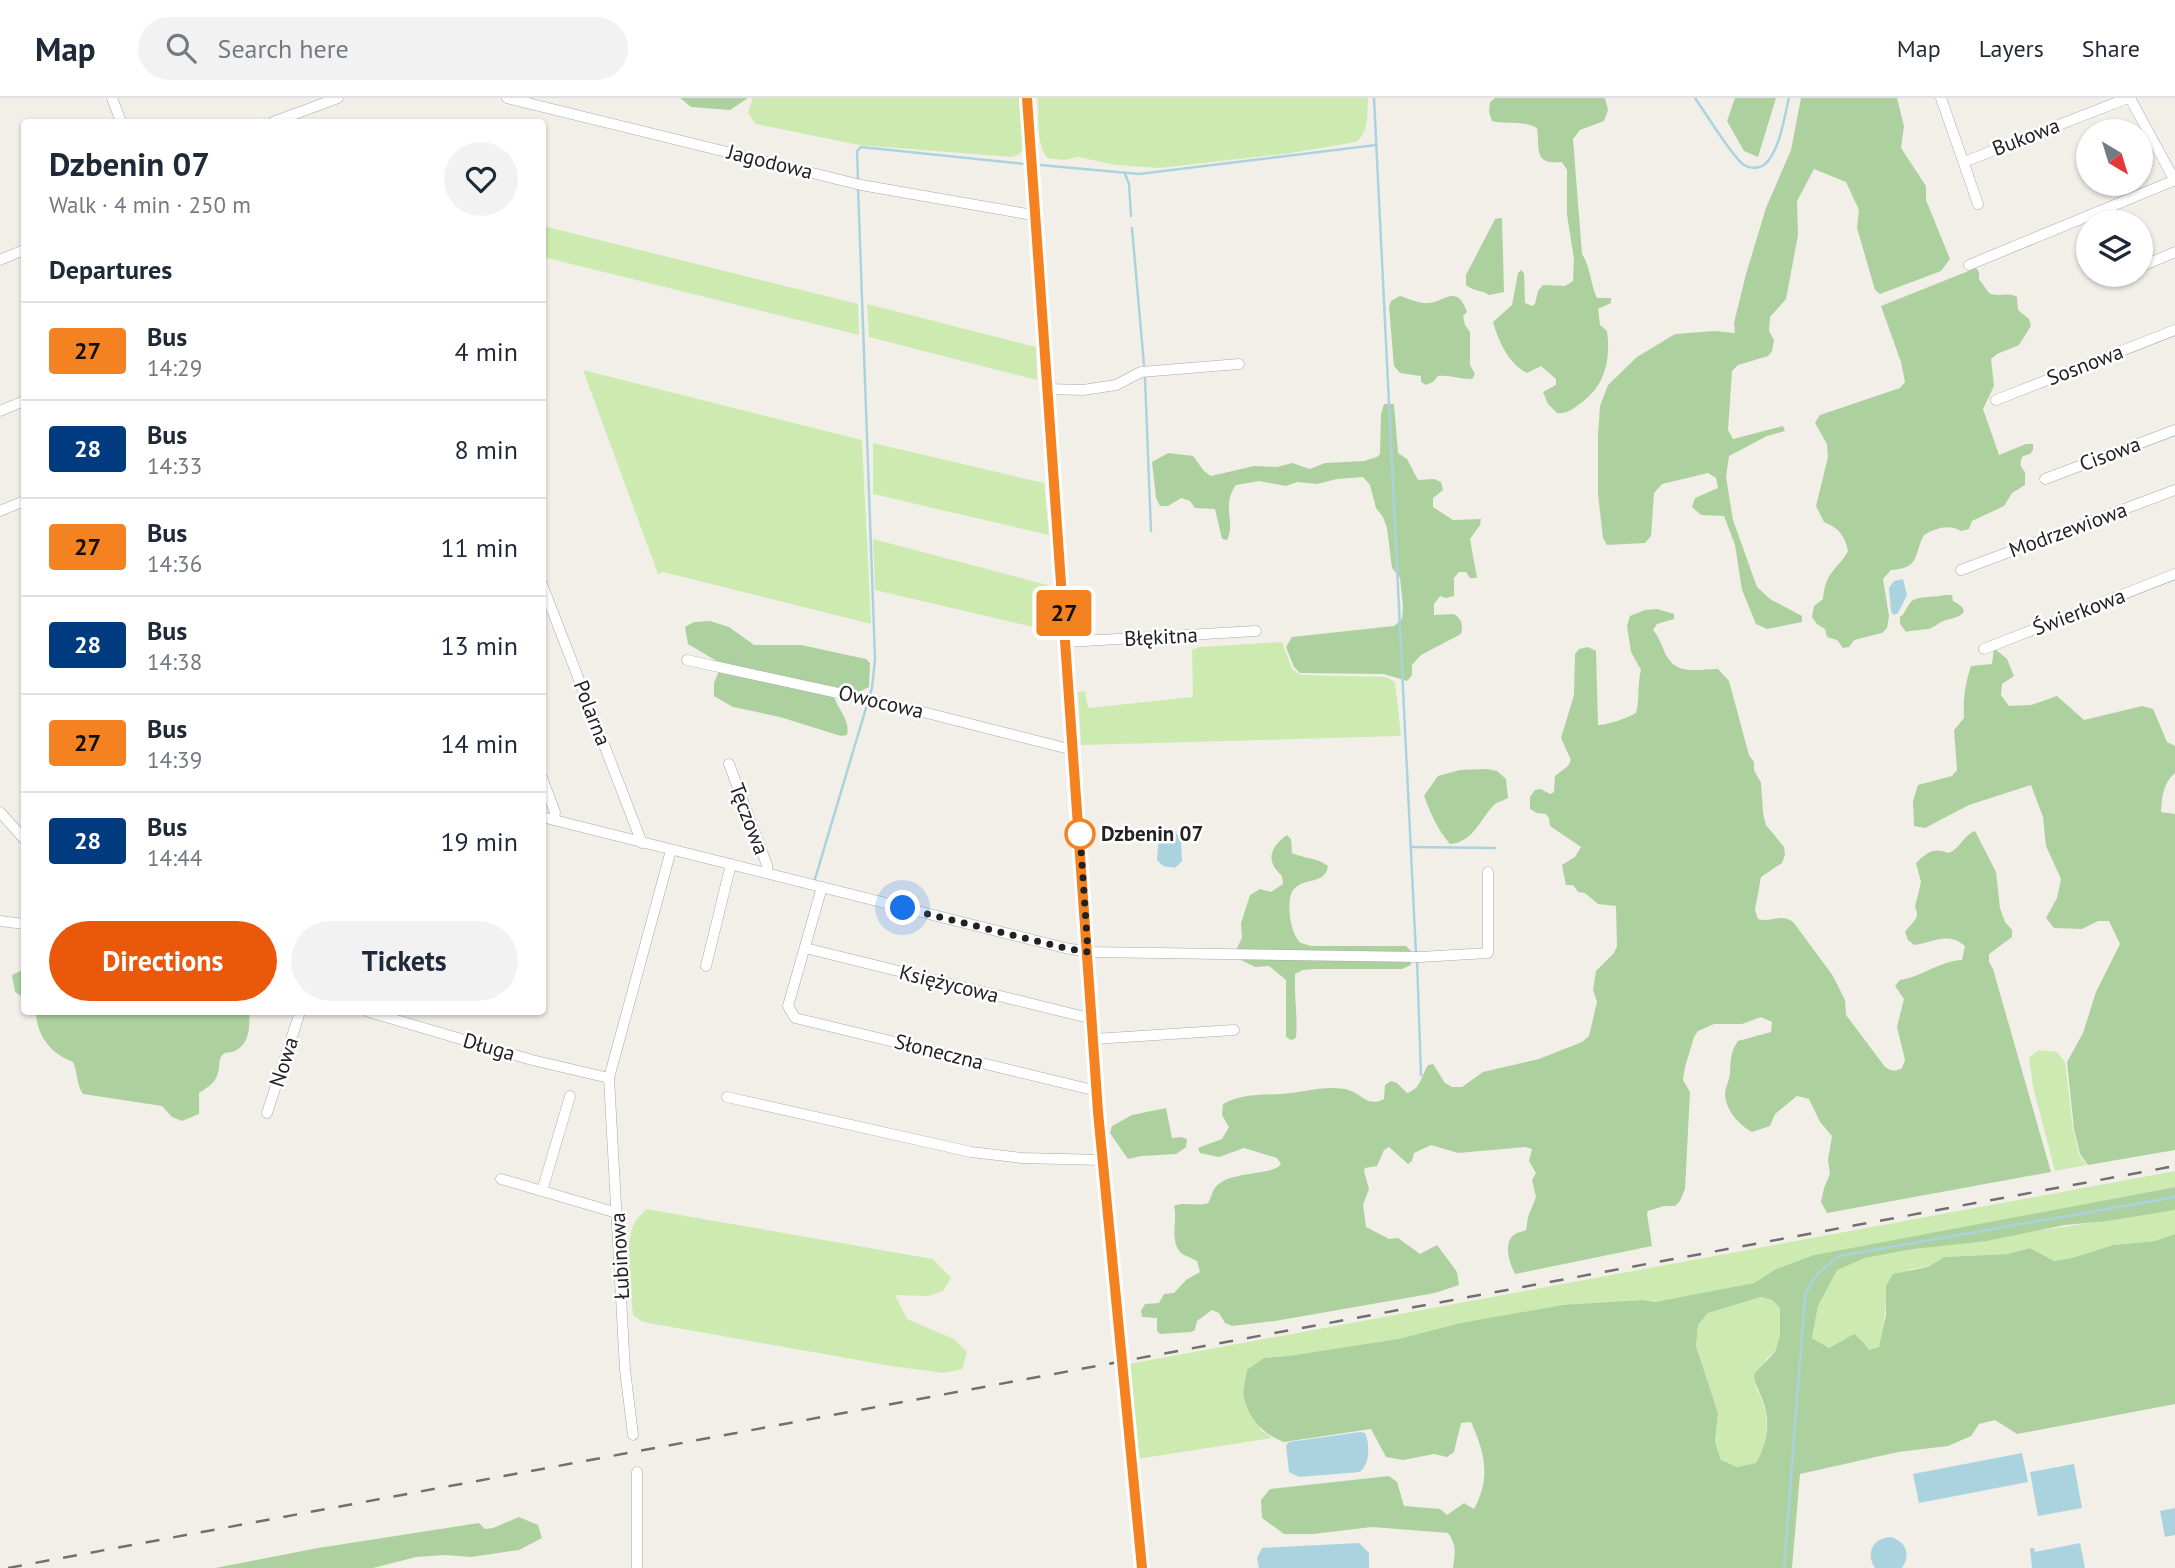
<!DOCTYPE html>
<meta charset="utf-8">
<style>
body{margin:0;font-family:"PT Sans",sans-serif;background:#f2f2f3;color:#1f2937;height:100vh;display:flex;flex-direction:column;font-size:26px;white-space:nowrap}
*{box-sizing:border-box;margin:0}
p{font-size:23px;color:#747a83}
.icon{flex:none;width:38px;height:38px;fill:none;stroke:currentColor;stroke-width:2;stroke-linecap:round;stroke-linejoin:round}
.map{position:relative;flex:1;overflow:hidden}
.sheet{position:absolute;left:21px;top:21px;width:525px;height:896px;display:flex;flex-direction:column;background:#fff;border-radius:7px;box-shadow:0 2px 5px #0004}
.sheet>*{flex:none}
.badge{padding:0 14px;border-radius:5px;font-size:24px;line-height:46px}
.needle{width:46px;rotate:142deg}
.tools{position:absolute;left:2076px;top:21px;display:grid;gap:14px}
.tools a{display:grid;place-items:center;width:77px;height:77px;border-radius:50%;background:#fff;box-shadow:0 2px 5px #0004;font-size:35px}
.you{position:absolute;width:35px;height:35px;margin:-18px;border:5px solid #fff;border-radius:50%;background:#1a73e8;box-shadow:0 0 0 10px #1a73e833}
.map>.badge{position:absolute;translate:-50% -50%;box-shadow:0 0 0 4px #fff}
h2{padding:0 28px;font-size:26px;line-height:63px}
.round{display:grid;place-items:center;flex:none;width:74px;height:74px;border-radius:37px;background:#f2f2f3}
.summary{display:flex;align-items:center;justify-content:space-between;height:119px;padding:0 28px}
h1{font-size:33px;font-weight:700;line-height:52px}
.primary-button{display:flex;gap:14px;margin-top:auto;padding:14px 28px}
.primary-button a{flex:1;height:80px;border-radius:42px;background:#ea580c;color:#fff;font-size:28px;font-weight:700;line-height:80px;text-align:center}
.primary-button a+a{background:#f2f2f3;color:#1f2937}
ul{padding:0;list-style:none}
li{display:flex;align-items:center;gap:21px;height:98px;padding:0 28px;border-top:2px solid #e0e1e3}
li div{flex:1}
li b{display:block;font-size:26px}
li em{font-style:normal}
li .badge{min-width:77px;font-weight:700;text-align:center}
header{display:flex;align-items:center;gap:42px;box-sizing:border-box;height:98px;padding:0 35px;background:#fff;border-bottom:2px solid #e0e1e3}
header strong{font-size:33px}
nav{display:flex;gap:38px;margin-inline-start:auto;font-size:24px}
.search{width:490px;height:63px;background:#f2f2f3;display:flex;align-items:center;gap:18px;box-sizing:border-box;padding:0 24px;border-radius:38px;color:#747a83;font-size:26px}
.map>svg:first-child{display:block}
.grass{fill:#cdebb0}
.forest{fill:#add19e;fill-rule:evenodd}
.water{fill:#aad3df}
.lines{fill:none;stroke-linecap:round;stroke-linejoin:round}
.stream{stroke:#aad3df;stroke-width:2.5}
.minor-casing{stroke:#a9a9a9;stroke-width:11}
.minor{stroke:#fff;stroke-width:10}
.rail{stroke:#707070;stroke-width:2.5;stroke-dasharray:14 14;stroke-linecap:butt}
.line-casing{stroke:#fff;stroke-width:16}
.line{stroke:#f58220;stroke-width:10}
.walk{stroke:#222;stroke-width:7;stroke-dasharray:0 12.6}
.stop-dot{fill:#fff;stroke:#f58220;stroke-width:3.5}
.labels{text-anchor:middle;stroke-width:5;stroke-linejoin:round;paint-order:stroke}
.street-label{font-size:21px;fill:#222;stroke:#fff}
.stop-label{font-size:21px;font-weight:bold;fill:#222;stroke:#fff;text-anchor:start}
</style>
<header>
<strong>Map</strong>
<div class="search"><svg class="icon" aria-label="search" viewBox="0 0 24 24"><circle cx="10" cy="10" r="6"/><path d="M15 15l6 6"/></svg>Search here</div>
<nav><a>Map</a><a>Layers</a><a>Share</a></nav>
</header>
<div class="map">
<svg width="2175" height="1470" viewBox="0 0 2175 1470">
<rect width="100%" height="100%" fill="#f2efe9"/>
<g class="grass">
<path d="M753,0H1019L1023,51L1020,56L1012,59L859,47L756,26L748,15Z"/>
<path d="M1038,0H1368V2C1367,17 1369,34 1356,44L1291,55L1159,70L1116,67L1078,59L1064,62L1047,60C1036,45 1039,18 1038,0Z"/>
<path d="M543,128L858,206L859,237L543,159Z"/>
<path d="M867,206L1036,249L1037,282L869,239Z"/>
<path d="M583,272L862,342L871,526L663,474L658,476Z"/>
<path d="M873,345L1044,385L1049,437L873,396Z"/>
<path d="M873,441L1055,489L1059,535L875,492Z"/>
<path d="M1282,544L1292,571L1301,577L1386,579L1395,584L1401,638L1081,647L1078,594L1085,593L1088,610L1193,599L1192,552L1199,549Z"/>
<path d="M2040,952L2057,954L2065,964L2073,1031L2079,1057L2087,1067L2055,1073L2033,989L2029,959Z"/>
<path d="M2175,1073V1089L1814,1157L1776,1171L1754,1185L1716,1193L1655,1204L1642,1202L1585,1206L1461,1225L1398,1241L1288,1258L1264,1260L1260,1331L1272,1340L1137,1361L1129,1266Z"/>
<path d="M646,1111L933,1161L951,1180L943,1193L928,1198L895,1197L907,1221L954,1241L967,1254L962,1271L944,1275L891,1268L643,1224L633,1217C631,1193 623,1145 635,1124C638,1119 643,1115 646,1111Z"/>
<path d="M2175,1112V1136L2155,1143L2113,1147L2072,1160L2054,1163L2030,1150L2008,1156L1944,1159L1928,1169L1911,1171L1886,1204L1883,1234L1879,1249L1868,1253L1863,1244L1848,1240L1829,1250L1812,1240L1818,1208L1837,1171L1865,1160C1968,1141 2072,1129 2175,1112Z"/>
<path d="M1761,1199L1772,1202L1780,1210V1238L1775,1254L1766,1261L1755,1288C1770,1313 1771,1339 1756,1365L1737,1369L1721,1362L1715,1344L1718,1315L1696,1248L1698,1227L1708,1215Z"/>
</g>
<g class="forest">
<path d="M680,0H748L730,12L691,9Z"/>
<path d="M1495,0H1605L1608,12L1604,23L1580,32L1573,41L1582,156C1591,170 1590,185 1597,200H1611V205L1598,211L1600,227L1607,233C1611,261 1605,288 1582,304C1573,311 1568,316 1557,315L1548,306L1543,294L1556,287V281L1541,268L1527,275C1508,265 1499,244 1493,224L1512,207L1518,175L1521,172L1524,175L1525,205L1532,208L1535,206L1538,193L1543,187L1565,188L1573,183L1574,161L1567,117V72L1562,64C1533,67 1540,52 1537,30C1525,22 1506,27 1492,23L1489,14L1490,4Z"/>
<path d="M1735,0H1776L1758,59L1744,53L1727,23Z"/>
<path d="M1801,0H1897L1904,28L1901,50L1926,88V102L1950,161L1941,173L1880,196L1875,192L1857,130L1859,112L1846,84L1814,71L1797,103L1798,137L1786,201L1770,219L1769,233L1774,242L1772,253L1768,258L1738,267L1732,273L1728,332L1733,341L1783,328L1785,333L1767,338L1729,358L1726,379L1733,422L1757,489L1770,501L1802,518V524L1767,531L1756,526L1742,492L1735,447L1724,418L1701,417L1692,409L1695,400L1718,390L1716,380L1708,375L1662,386L1654,395L1651,438L1645,445L1607,447L1603,440L1598,396V337L1600,308L1608,287L1637,259L1675,236L1715,233L1735,235L1734,225L1746,176L1766,110L1791,52Z"/>
<path d="M1502,120L1504,194L1489,197C1481,191 1476,195 1466,187V177L1495,121Z"/>
<path d="M1976,170L1979,174V181L1989,195C1999,200 2008,193 2017,199L2018,212L2029,221L2031,228L2019,247L1997,256L1991,261L1994,288L1983,311L1999,357L2026,346H2033V352L2030,356L2023,358C2019,365 2020,368 2025,374V387L2012,395L2004,408L1972,423L1969,431L1961,433C1948,426 1937,430 1924,437C1913,457 1921,470 1891,472L1883,481L1889,518L1887,530L1882,535L1854,542L1849,549L1843,550L1837,542L1827,539L1825,531L1817,526L1812,519L1814,508L1823,501C1826,472 1836,474 1848,453C1845,437 1838,430 1824,424L1816,408L1828,359L1827,346L1815,325L1820,317L1900,290L1905,284L1901,264L1881,208Z"/>
<path d="M1400,198C1409,201 1420,206 1429,205C1444,204 1457,185 1467,214L1463,218L1465,227L1470,234V267L1475,276L1472,281C1458,281 1451,277 1438,278L1433,284L1426,287L1421,284V278L1400,275L1394,268L1389,209L1391,203Z"/>
<path d="M1384,306H1394L1398,355L1407,361L1418,382L1434,381L1441,384L1443,392L1433,400V409L1453,422L1481,421L1480,427L1470,441L1477,480H1470L1466,474H1459L1454,480V498L1446,500L1440,498L1434,506V517L1454,516C1462,522 1463,526 1461,536L1421,557L1412,567V577L1407,583L1384,576L1300,575L1294,569L1286,549L1292,539L1394,528L1402,521L1403,508L1400,480L1392,470L1387,430L1383,419L1376,410L1370,387L1363,379L1337,381L1317,386L1297,384L1286,388L1259,383L1236,387C1221,407 1236,425 1227,442L1222,441L1215,411L1195,410L1190,403L1181,400L1168,408H1160L1156,400L1152,364L1168,355L1193,358L1204,373L1211,378L1254,368L1277,369L1292,365L1310,371L1325,365L1364,363L1377,359L1380,356L1381,316Z"/>
<path d="M1944,497H1952L1953,503C1978,516 1953,520 1943,523C1938,525 1934,530 1928,531C1920,532 1914,532 1906,534L1900,526V519C1906,514 1906,510 1910,505C1916,497 1934,500 1944,497Z"/>
<path d="M1657,511L1674,516V521L1657,526L1653,532C1661,542 1661,547 1666,557C1677,578 1698,571 1718,571L1729,583L1749,657L1754,664V672L1761,685L1763,715L1766,727L1784,749L1785,757L1782,765L1761,779L1755,812L1758,821C1772,825 1782,814 1794,825L1833,878L1845,902L1846,917L1885,969C1891,973 1895,974 1902,970L1905,962L1897,929L1904,901L1895,888L1900,882C1922,879 1939,863 1962,862L1965,848C1947,833 1933,845 1914,847L1908,842L1905,834C1912,824 1921,821 1915,809L1921,784L1916,765C1927,754 1934,749 1949,755C1961,750 1963,737 1975,733L1996,774L2000,810L2005,824L2012,832V839L1989,856V864L1993,871L2051,1074L1827,1115L1821,1104L1824,1090L1830,1076L1828,1062L1832,1038L1820,1024L1809,1001L1797,998L1775,1016L1770,1028L1752,1034C1739,1027 1725,1011 1725,996C1725,989 1730,982 1730,974C1731,961 1730,955 1738,943L1771,934L1772,924L1761,919L1742,926H1714L1698,933L1694,939L1685,969L1683,982L1690,994L1685,1091L1680,1103L1675,1108H1664L1648,1113L1647,1116L1652,1148L1515,1176C1510,1166 1502,1145 1515,1136C1518,1134 1522,1134 1526,1132L1528,1119L1536,1099L1532,1082L1536,1075L1529,1063L1532,1051L1525,1049L1458,1055L1431,1047L1414,1055L1412,1063L1408,1066L1389,1049L1384,1052L1377,1068L1365,1070L1364,1073L1369,1091L1363,1107L1366,1129L1389,1141L1398,1140L1420,1156L1437,1147L1457,1174L1459,1187L1435,1195L1275,1223L1232,1228L1225,1225L1219,1215L1212,1212L1197,1223L1195,1232L1191,1234L1160,1236L1157,1233V1220L1142,1219L1141,1213L1145,1206L1159,1205L1164,1196L1174,1195L1186,1182L1200,1174L1197,1163C1192,1160 1185,1158 1181,1155C1169,1143 1178,1122 1174,1108C1184,1103 1197,1109 1208,1105C1211,1101 1212,1093 1215,1090C1228,1072 1271,1079 1281,1066L1277,1060L1244,1050L1219,1059L1200,1055L1198,1050L1222,1041L1229,1029L1222,1017L1223,1006C1242,996 1259,997 1280,996C1302,995 1323,987 1345,991C1363,995 1366,1010 1384,1001L1385,987L1391,983L1397,985L1407,995C1421,991 1421,978 1428,967L1433,966L1445,985L1452,989H1462L1483,974L1539,961L1582,944L1589,938L1597,904L1593,892L1596,873L1614,855L1617,848L1616,808L1598,806L1585,795L1578,794L1573,787H1566L1562,767L1575,759L1581,749L1550,728L1549,720L1546,716L1537,715L1530,711V699L1535,692L1541,691L1550,696L1554,694L1555,678L1568,668L1571,662L1561,640L1574,597L1575,556L1579,551L1588,549L1596,553L1598,627C1608,627 1627,620 1636,615C1640,601 1637,586 1641,572L1631,554L1627,528L1630,518L1645,512Z"/>
<path d="M710,523L729,529L754,547H801L866,561L870,565L869,589L859,594L839,590L833,595C836,611 851,621 847,637L841,638L780,619L733,609L714,598V585L719,573L715,562L688,546L685,529L694,524Z"/>
<path d="M1994,550L2007,561L2014,578L2002,586L2001,597L2009,608L2031,607L2057,598L2084,622L2142,608L2153,611L2167,644L2175,648V675C2163,685 2162,699 2161,714L2175,716V1052L2088,1067L2080,1056L2074,1031L2067,964L2083,935L2096,894L2120,846L2109,823H2098L2082,831L2054,830L2046,820L2057,800L2061,781L2046,748L2043,719L2031,687L1969,707L1925,730L1914,728L1913,703L1918,687L1952,678L1957,672L1954,632L1964,620C1963,601 1965,586 1971,568L1992,566Z"/>
<path d="M1487,671L1497,673L1506,681L1508,700C1503,703 1496,704 1493,708C1480,722 1472,745 1450,746C1437,731 1431,716 1424,698L1438,678L1460,672Z"/>
<path d="M1287,737L1291,741L1292,755C1305,761 1316,759 1328,768C1325,787 1305,779 1294,791C1285,801 1290,837 1301,845C1302,845 1310,848 1311,848H1406L1411,853V867L1402,871H1314L1303,872L1295,876C1294,898 1298,919 1296,940L1291,942L1286,939V882L1269,868L1255,869L1237,860L1236,852L1242,840L1241,825L1250,797L1260,791L1271,794L1283,786L1282,778C1265,763 1270,749 1287,737Z"/>
<path d="M22,872H24V900L15,894L12,877Z"/>
<path d="M36,914H249C250,927 250,946 235,953C229,956 225,952 221,959C219,962 219,967 219,970C217,984 210,988 199,995V1016L182,1023L172,1019L162,1008L83,996C76,986 78,975 73,964C50,955 37,938 36,914Z"/>
<path d="M1166,1010L1172,1040L1181,1039L1187,1041L1186,1049L1176,1056L1141,1058L1128,1061L1110,1035L1112,1028L1132,1017Z"/>
<path d="M2175,1089V1112L2108,1123L2065,1127L1987,1143L1914,1151L1865,1160L1837,1172L1818,1208L1812,1240L1829,1250L1854,1236L1863,1244L1869,1252L1879,1249L1886,1217V1188L1893,1176L1928,1169L1944,1159L2008,1156L2030,1150L2054,1163L2072,1160L2113,1147L2155,1143L2175,1136V1306L2017,1336L1995,1322L1979,1326L1971,1338L1948,1348L1898,1354L1800,1376L1792,1470H1453C1455,1456 1457,1447 1448,1435L1372,1429L1313,1436H1284L1262,1420L1261,1402L1270,1391L1389,1378L1397,1384L1404,1408L1440,1411L1447,1417L1464,1405L1474,1411C1491,1380 1485,1355 1471,1324L1461,1325L1454,1354L1447,1359L1434,1356L1403,1362L1386,1359L1371,1331L1284,1344C1264,1337 1249,1321 1244,1300C1242,1293 1246,1281 1247,1272L1264,1260L1288,1258L1398,1241L1461,1225L1563,1207L1642,1202L1655,1204L1754,1185L1776,1171L1814,1157ZM1761,1199L1772,1202L1780,1210V1238L1775,1254L1754,1276C1755,1289 1759,1291 1763,1303C1771,1324 1767,1346 1756,1365L1737,1369L1721,1362L1715,1344L1718,1315L1696,1248L1698,1227L1708,1215Z"/>
<path d="M519,1419L538,1427L542,1440L519,1452L471,1459L445,1457L416,1459L373,1470H215L318,1450L479,1425L485,1431L493,1430Z"/>
</g>
<g class="water">
<path d="M1903,481L1907,497L1898,515L1894,517L1891,514L1889,490L1894,483Z"/>
<path d="M1169,729L1174,731L1181,744L1182,763L1175,770L1163,768L1157,762L1159,736L1161,732Z"/>
<path d="M1360,1334L1365,1335C1370,1346 1370,1366 1360,1374L1299,1379L1289,1374L1286,1348L1289,1344Z"/>
<path d="M2022,1355L2028,1384L1919,1405L1913,1376Z"/>
<path d="M2074,1366L2082,1410L2038,1418L2030,1374Z"/>
<path d="M2175,1410V1437L2165,1439L2160,1413Z"/>
<path d="M1891,1439C1906,1444 1911,1456 1902,1470H1875C1865,1455 1873,1440 1891,1439Z"/>
<path d="M1359,1445L1369,1455V1470H1259L1257,1460L1262,1450Z"/>
<path d="M2080,1445L2085,1470H2032L2030,1450H2034L2035,1454Z"/>
</g>
<g class="lines">
<g class="stream">
<path d="M1374,0L1416,856"/>
<path d="M1695,0C1705,14 1733,60 1744,67C1752,72 1763,70 1768,63C1781,46 1784,20 1789,0"/>
<path d="M1040,67L1139,76L1376,47"/>
<path d="M1125,76L1129,86L1131,118"/>
<path d="M858,83L857,53L861,49L1025,66"/>
<path d="M1132,130L1144,267"/>
<path d="M1145,280L1151,433"/>
<path d="M1411,749L1495,750"/>
<path d="M815,781L872,590L875,561L858,89"/>
<path d="M1417,862L1421,977"/>
<path d="M1784,1470L1805,1198C1814,1177 1821,1171 1840,1158L2175,1099"/>
</g>
<g class="minor-casing">
<g id="minor">
<path d="M112,0L121,24"/>
<path d="M507,0L861,87L1027,116L1035,115"/>
<path d="M1027,0L1098,1014L1142,1470"/>
<path d="M1941,0L1978,106"/>
<path d="M2130,0L2175,83"/>
<path d="M273,24L338,0"/>
<path d="M1964,64L2128,0"/>
<path d="M0,162L24,152"/>
<path d="M1969,167L2175,82"/>
<path d="M2140,169L2175,154"/>
<path d="M1047,291L1083,292L1116,287L1141,274L1239,266"/>
<path d="M1996,302L2175,232"/>
<path d="M0,313L24,303"/>
<path d="M2045,381L2175,332"/>
<path d="M0,413L24,403"/>
<path d="M1961,472L2175,392"/>
<path d="M542,486L642,745"/>
<path d="M1066,544L1256,533"/>
<path d="M1984,551L2175,476"/>
<path d="M687,562L911,611L1065,650L1073,649"/>
<path d="M729,666L767,767V775"/>
<path d="M542,680L555,714L554,722"/>
<path d="M0,714L24,741"/>
<path d="M542,719L1065,850L1089,854L1420,859L1488,855V774"/>
<path d="M822,789L788,908L795,920L1097,993"/>
<path d="M0,823L24,826"/>
<path d="M805,850L1093,921"/>
<path d="M706,868L731,766"/>
<path d="M369,914L532,962L609,980"/>
<path d="M1094,941L1234,932"/>
<path d="M727,999L971,1054L1022,1060L1102,1062"/>
<path d="M267,1015L300,914"/>
<path d="M501,1081L617,1115"/>
<path d="M542,1093L570,998"/>
<path d="M633,1337L625,1272L609,980L671,752"/>
<path d="M637,1374V1470"/>
</g>
</g>
<use href="#minor" class="minor"/>
<path class="rail" d="M8,1470L2175,1068"/>
</g>
<g class="lines">
<g class="line-casing">
<path id="line" d="M1027,0L1098,1014L1142,1470"/>
</g>
<use href="#line" class="line"/>
<path class="walk" d="M903,810L1065,850L1088,854L1080,736"/>
</g>
<circle class="stop-dot" cx="1080" cy="736" r="14"/>
<g class="labels">
<g class="street-label">
<text transform="translate(2026 39) rotate(-21)" y="7">Bukowa</text>
<text transform="translate(770 64) rotate(14)" y="7">Jagodowa</text>
<text transform="translate(2085 267) rotate(-21)" y="7">Sosnowa</text>
<text transform="translate(2110 356) rotate(-20)" y="7">Cisowa</text>
<text transform="translate(2068 432) rotate(-20)" y="7">Modrzewiowa</text>
<text transform="translate(2079 514) rotate(-21)" y="7">Świerkowa</text>
<text transform="translate(1161 539) rotate(-3)" y="7">Błękitna</text>
<text transform="translate(881 604) rotate(13)" y="7">Owocowa</text>
<text transform="translate(592 615) rotate(69)" y="7">Polarna</text>
<text transform="translate(749 721) rotate(69)" y="7">Tęczowa</text>
<text transform="translate(949 886) rotate(14)" y="7">Księżycowa</text>
<text transform="translate(489 949) rotate(16)" y="7">Długa</text>
<text transform="translate(939 954) rotate(14)" y="7">Słoneczna</text>
<text transform="translate(284 964) rotate(-72)" y="7">Nowa</text>
<text transform="translate(620 1158) rotate(-93)" y="7">Łubinowa</text>
</g>
<g class="stop-label">
<text x="1101" y="743">Dzbenin 07</text>
</g>
</g>
</svg>
<div class="tools">
<a><svg class="needle" viewBox="-14 -14 28 28"><path d="M0-13l5 13h-10z" fill="#e53935"/><path d="M0 13l5-13h-10z" fill="#747a83"/></svg></a>
<a><svg class="icon" aria-label="layers" viewBox="0 0 24 24"><path d="M12 4l9 5-9 5-9-5zM3 14l9 5 9-5"/></svg></a>
</div>
<div class="you" style="left:903px;top:810px"></div>
<b class="badge" style="left:1064px;top:515px;background:#f58220;color:#111">27</b>
<section class="sheet">
<div class="summary"><div><h1>Dzbenin 07</h1><p>Walk · 4 min · 250 m</p></div><a class="round"><svg class="icon" aria-label="heart" viewBox="0 0 24 24"><path d="M12 20l-8-8c-3-5 5-10 8-4 3-6 11-1 8 4z"/></svg></a></div>
<h2>Departures</h2>
<ul>
<li><span class="badge" style="background:#f58220;color:#111">27</span><div><b>Bus</b><p>14:29</p></div><em>4 min</em></li>
<li><span class="badge" style="background:#003b80;color:#fff">28</span><div><b>Bus</b><p>14:33</p></div><em>8 min</em></li>
<li><span class="badge" style="background:#f58220;color:#111">27</span><div><b>Bus</b><p>14:36</p></div><em>11 min</em></li>
<li><span class="badge" style="background:#003b80;color:#fff">28</span><div><b>Bus</b><p>14:38</p></div><em>13 min</em></li>
<li><span class="badge" style="background:#f58220;color:#111">27</span><div><b>Bus</b><p>14:39</p></div><em>14 min</em></li>
<li><span class="badge" style="background:#003b80;color:#fff">28</span><div><b>Bus</b><p>14:44</p></div><em>19 min</em></li>
</ul>
<div class="primary-button"><a>Directions</a><a>Tickets</a></div>
</section>
</div>
